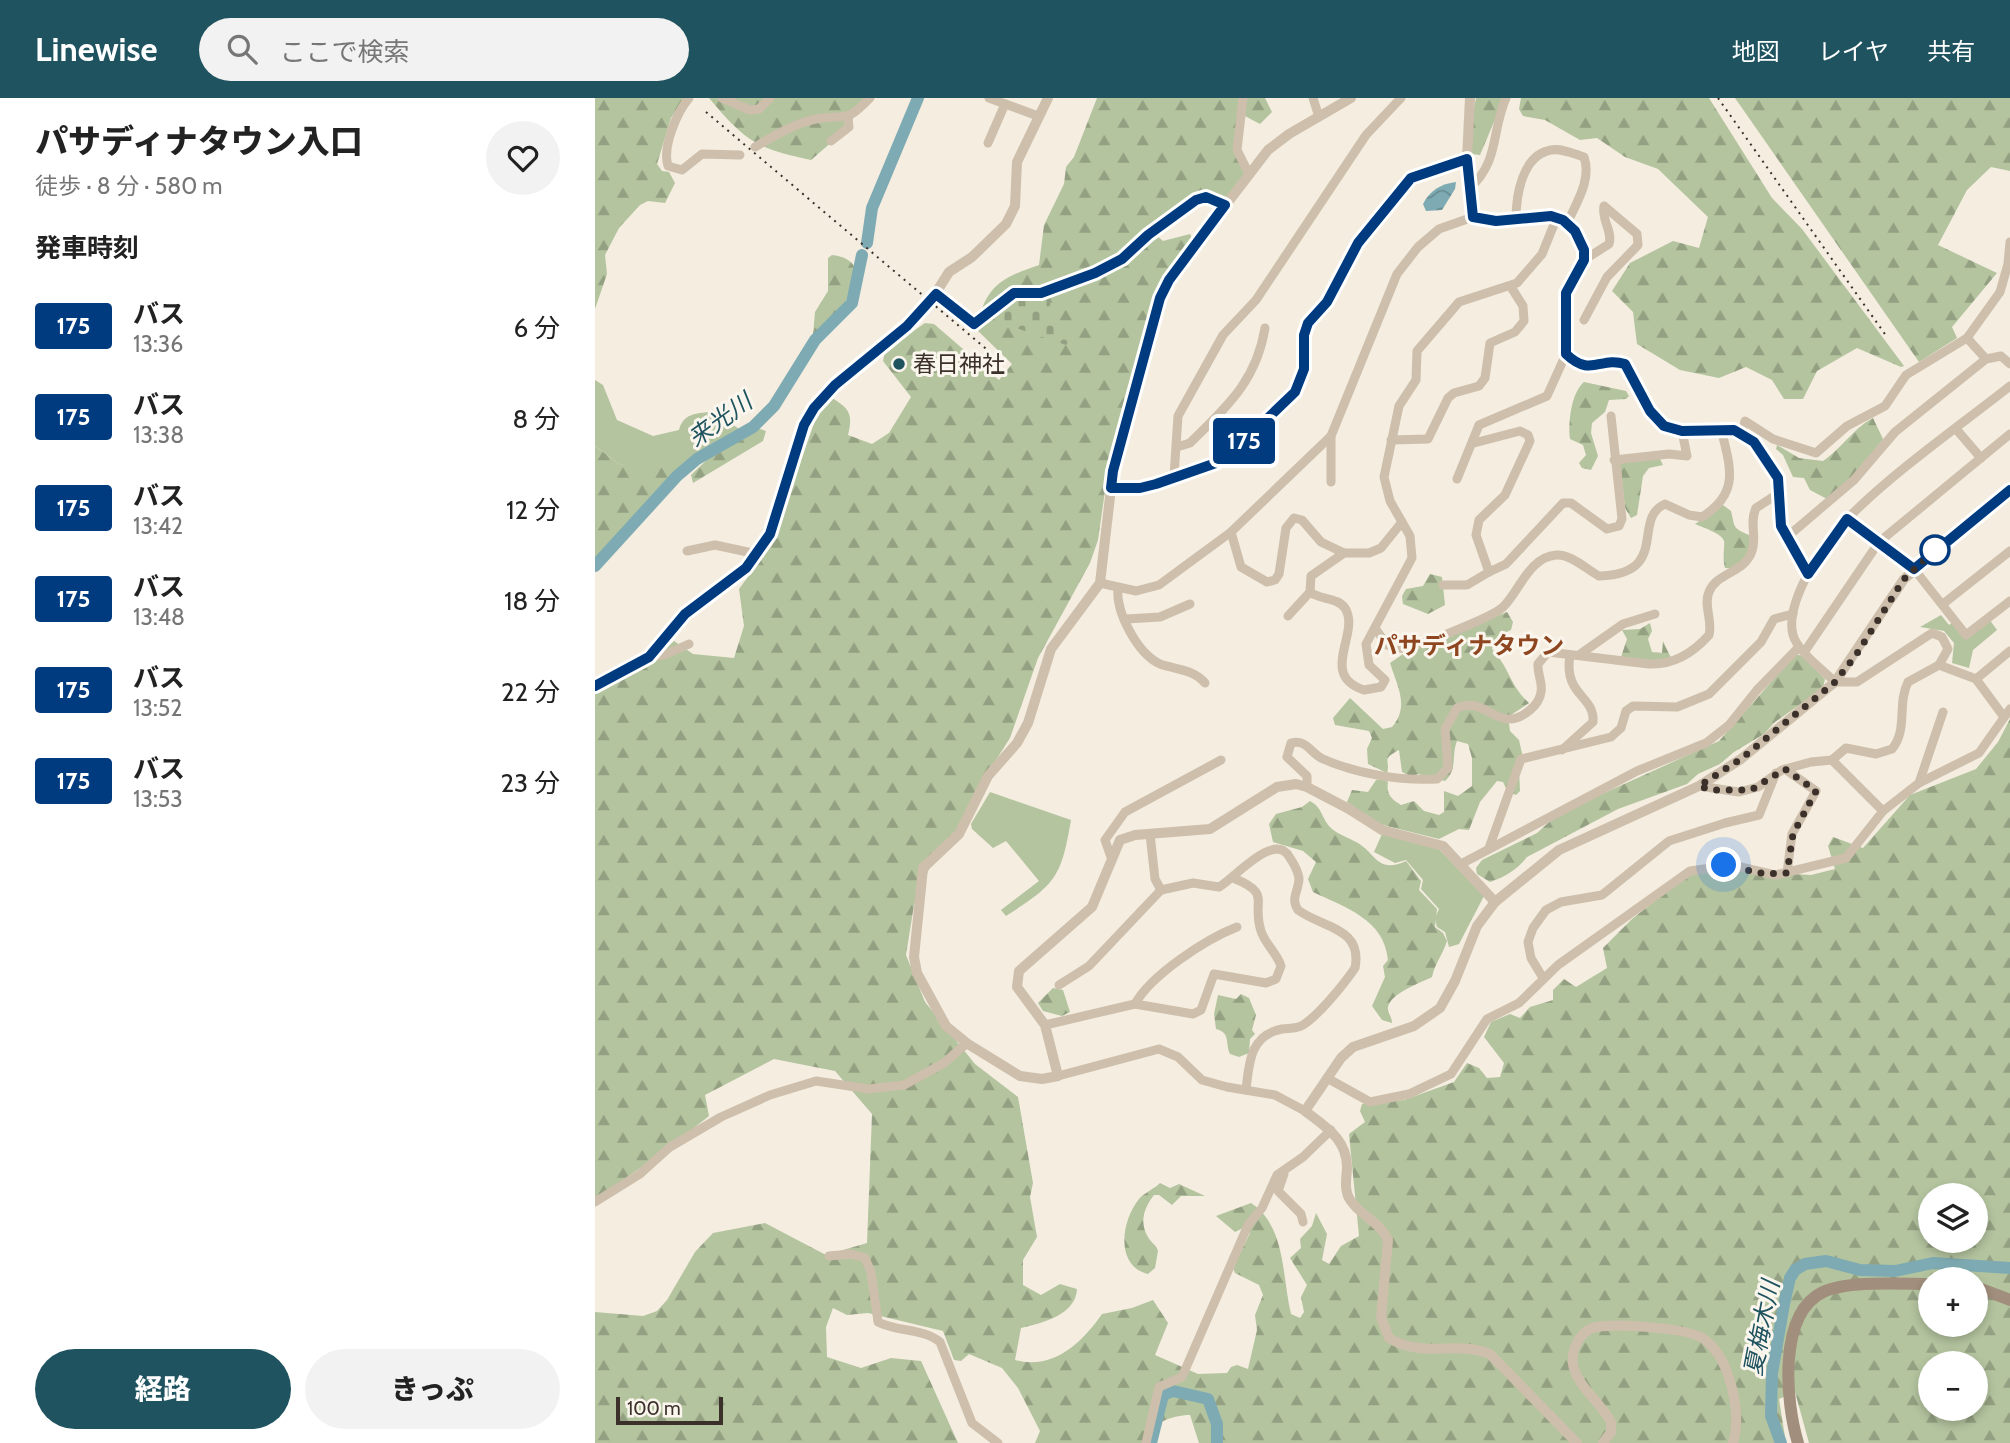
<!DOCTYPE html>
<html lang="ja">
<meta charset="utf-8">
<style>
body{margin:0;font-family:Cabin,"Noto Sans JP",sans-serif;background:#f2f2f2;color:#222;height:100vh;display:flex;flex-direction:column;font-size:26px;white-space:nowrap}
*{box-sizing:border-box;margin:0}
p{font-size:23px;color:#767676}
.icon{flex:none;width:38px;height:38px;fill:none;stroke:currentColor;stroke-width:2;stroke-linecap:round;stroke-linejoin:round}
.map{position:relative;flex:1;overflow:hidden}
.sheet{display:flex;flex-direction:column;background:#fff;width:595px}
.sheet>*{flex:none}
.badge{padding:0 14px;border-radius:5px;font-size:24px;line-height:46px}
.tools{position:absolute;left:1323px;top:1085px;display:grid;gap:14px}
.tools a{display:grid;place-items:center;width:70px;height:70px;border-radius:50%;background:#fff;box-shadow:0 4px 10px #0003;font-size:35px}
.scale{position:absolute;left:21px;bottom:18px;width:107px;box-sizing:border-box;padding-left:7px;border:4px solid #3b312a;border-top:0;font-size:19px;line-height:24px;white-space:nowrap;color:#3b312a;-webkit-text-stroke:5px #fbf6ed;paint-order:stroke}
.you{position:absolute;width:35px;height:35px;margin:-18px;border:5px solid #fff;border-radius:50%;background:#1a73e8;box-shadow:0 0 0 10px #1a73e833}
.map>.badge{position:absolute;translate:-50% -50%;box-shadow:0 0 0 4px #fff}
h2{padding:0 35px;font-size:26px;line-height:63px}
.round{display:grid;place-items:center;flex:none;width:74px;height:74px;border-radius:37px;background:#f2f2f2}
.overview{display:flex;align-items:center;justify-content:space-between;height:119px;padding:0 35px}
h1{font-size:33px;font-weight:800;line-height:52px}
.button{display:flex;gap:14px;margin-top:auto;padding:14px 35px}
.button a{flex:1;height:80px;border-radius:42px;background:#1e535f;color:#fff;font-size:28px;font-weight:800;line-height:80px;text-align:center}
.button a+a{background:#f2f2f2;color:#222}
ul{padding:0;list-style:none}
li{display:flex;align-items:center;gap:21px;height:91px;padding:0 35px}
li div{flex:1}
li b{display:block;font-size:26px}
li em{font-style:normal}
li .badge{min-width:77px;font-weight:700;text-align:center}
header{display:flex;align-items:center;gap:42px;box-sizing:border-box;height:98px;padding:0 35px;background:#1e535f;color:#fff}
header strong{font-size:33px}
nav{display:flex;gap:38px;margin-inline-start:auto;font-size:24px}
.search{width:490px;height:63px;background:#f2f2f2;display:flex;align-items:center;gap:18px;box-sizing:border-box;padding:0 24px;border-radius:38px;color:#767676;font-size:26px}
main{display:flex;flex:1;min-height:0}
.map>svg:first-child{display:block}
.green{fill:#b4c49f}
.forest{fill:url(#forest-firs);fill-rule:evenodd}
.cemetery{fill:url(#cemetery-stones)}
.water{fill:url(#water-waves)}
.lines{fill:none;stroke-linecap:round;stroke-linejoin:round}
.river{stroke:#7eabb3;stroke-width:12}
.minor{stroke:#cdbfab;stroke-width:9}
.tertiary{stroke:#cdbfab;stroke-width:10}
.secondary{stroke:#a18e7c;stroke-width:12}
.rail{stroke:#3b312a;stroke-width:2;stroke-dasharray:2 5;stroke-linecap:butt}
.line-casing{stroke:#fff;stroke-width:16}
.line{stroke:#003b80;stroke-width:10}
.walk{stroke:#3b312a;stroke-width:7;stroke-dasharray:0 12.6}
.poi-dot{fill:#1e535f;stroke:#fbf6ed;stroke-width:2.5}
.stop-dot{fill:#fff;stroke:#003b80;stroke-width:3.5}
.labels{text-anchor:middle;stroke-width:6;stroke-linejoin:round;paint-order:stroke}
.poi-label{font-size:23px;fill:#3b312a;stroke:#fbf6ed;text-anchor:start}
.water-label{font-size:24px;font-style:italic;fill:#1e535f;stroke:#fbf6ed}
.neighbourhood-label{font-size:24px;font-weight:bold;fill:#8e4620;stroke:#fbf6ed}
</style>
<header>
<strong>Linewise</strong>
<div class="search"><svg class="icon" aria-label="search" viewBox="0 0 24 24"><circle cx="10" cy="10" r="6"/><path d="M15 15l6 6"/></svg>ここで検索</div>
<nav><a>地図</a><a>レイヤ</a><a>共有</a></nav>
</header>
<main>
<section class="sheet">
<div class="overview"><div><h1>パサディナタウン入口</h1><p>徒歩 · 8 分 · 580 m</p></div><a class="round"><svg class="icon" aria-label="heart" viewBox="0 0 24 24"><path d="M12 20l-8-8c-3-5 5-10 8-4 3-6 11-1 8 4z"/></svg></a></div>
<h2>発車時刻</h2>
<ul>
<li><span class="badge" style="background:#003b80;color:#fff">175</span><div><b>バス</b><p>13:36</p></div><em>6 分</em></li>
<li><span class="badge" style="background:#003b80;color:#fff">175</span><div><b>バス</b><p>13:38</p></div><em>8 分</em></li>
<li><span class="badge" style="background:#003b80;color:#fff">175</span><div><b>バス</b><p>13:42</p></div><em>12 分</em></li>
<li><span class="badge" style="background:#003b80;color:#fff">175</span><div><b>バス</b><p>13:48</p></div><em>18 分</em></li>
<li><span class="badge" style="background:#003b80;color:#fff">175</span><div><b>バス</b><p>13:52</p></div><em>22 分</em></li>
<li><span class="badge" style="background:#003b80;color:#fff">175</span><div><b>バス</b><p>13:53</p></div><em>23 分</em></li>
</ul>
<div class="button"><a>経路</a><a>きっぷ</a></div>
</section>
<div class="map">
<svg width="1415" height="1345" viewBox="0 0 1415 1345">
<defs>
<pattern id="forest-firs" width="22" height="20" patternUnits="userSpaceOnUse" patternTransform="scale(1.75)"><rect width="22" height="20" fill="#b4c49f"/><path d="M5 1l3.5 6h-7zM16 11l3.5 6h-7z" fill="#94a082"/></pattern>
<pattern id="cemetery-stones" width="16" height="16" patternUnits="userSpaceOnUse" patternTransform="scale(1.75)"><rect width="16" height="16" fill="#b4c49f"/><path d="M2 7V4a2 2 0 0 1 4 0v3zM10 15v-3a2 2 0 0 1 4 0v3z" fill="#94a082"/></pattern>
<pattern id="water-waves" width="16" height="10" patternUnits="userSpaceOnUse" patternTransform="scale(1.75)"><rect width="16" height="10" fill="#7eabb3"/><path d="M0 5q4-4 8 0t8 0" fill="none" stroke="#688c92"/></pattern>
</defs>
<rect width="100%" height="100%" fill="#f4ede0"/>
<g class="green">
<path d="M0,282L8,287L22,322L58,338L84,332C88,316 101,315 115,314L117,311L148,334L89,377L24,366L0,348Z"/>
<path d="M1346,517L1354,527L1358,524L1371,539L1394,521L1402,532L1378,552L1374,570L1357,565L1359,545L1349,533L1325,529Z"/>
<path d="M395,694L476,722C466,780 461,786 411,818L406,812L444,783L411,743L398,750L377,731L376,726Z"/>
<path d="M787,736L841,748L889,798L864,846L854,849L850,834L842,829L840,820L844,811L826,791L828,782L811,762L800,765L779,754Z"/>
</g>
<g class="forest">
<path d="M0,0H90L76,20L62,66L67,73L74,74L80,85L70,105L53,103L45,107L24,130L10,157L12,176L0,211Z"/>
<path d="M114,0H274L260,15L254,29L216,62C161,50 151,44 114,0Z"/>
<path d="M502,0H670L677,14L665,26L648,17L640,46L651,75L632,99L604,94L559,124L560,136L568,143L595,136L598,142L566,192L543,261L537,293L513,372L503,442L495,465L443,560L415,640L389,681L365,730L334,771L319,807L311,857L330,904L380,966L423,999L438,1085L435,1099L442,1139L428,1162V1187L446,1197L465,1186L482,1191C481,1217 447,1225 426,1230L420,1262C458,1272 486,1246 507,1216L537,1210L558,1202L573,1225L560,1257L603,1276L632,1275L636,1269L642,1267L653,1271L662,1232L660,1217L668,1197L664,1187L640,1175L638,1170L655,1135L648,1130L640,1134L621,1118L656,1105C691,1128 687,1179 696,1216L705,1220L709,1214L706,1199L712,1187L695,1160L706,1150L705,1141L717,1128L721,1115L732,1136L727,1162L734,1166L746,1148L764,1138L754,1036L770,1024L765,1013L767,1006L809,1002L859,984L872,965L884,970L892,980L905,979L909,965L889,939L896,924L915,916L925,920L935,909L958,902V892L969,881L981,889L1012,870L1008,850L1037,821L1094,776L1116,772L1216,777L1240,771L1233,748L1238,739L1268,750L1315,697L1381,671L1403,644L1415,621V1345H1214L1200,1294L1184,1301L1191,1345H604L595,1317C577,1317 553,1326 548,1345H440L445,1333L423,1290L407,1270L374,1256L366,1263L359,1262L348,1233L273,1215L252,1217L238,1210L231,1229L232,1259L266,1270L296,1260L326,1263L363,1345H0V1214L48,1218L62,1213L72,1202L100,1154L118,1135L170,1125L231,1157L272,1145L277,1016L240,973L179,961L110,997L114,1018L66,1056L0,1101V593L55,565L79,543L98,556L139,560L149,528L144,491L175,449L222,317L237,300C255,311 258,316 253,337L277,346L294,335L316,299L288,263L290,253L330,225L339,226L404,282L417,266L381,231C391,189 403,181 444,167L449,127L469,86L471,69L479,59ZM1335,1097H1381V1143H1335ZM1335,1181H1381V1227H1335ZM1335,1265H1381V1311H1335Z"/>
<path d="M881,0H909L885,57L877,56L875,28Z"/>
<path d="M926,0H1114L1177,100L1207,131L1309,268L1306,269L1262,250L1222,273L1208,301H1189L1177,282L1151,269L1124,280L1085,272L1042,246L1038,214L1017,193L1035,165L1078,143L1104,150L1113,119L1063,71L1030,59L1002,40L985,42L950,22L928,18L924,11Z"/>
<path d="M1140,0H1415V73L1396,69L1372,92L1343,147L1402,175L1357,229L1362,240L1324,264Z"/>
<path d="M237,157C291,163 240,224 218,237L220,214L233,193V160Z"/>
<path d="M989,284L1031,293L1034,298L1031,301L1014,302L1010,314L997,325L996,335L1003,358L996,372L987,370L984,365L991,357L988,347L975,341C973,325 976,295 989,284Z"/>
<path d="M1278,320L1288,341L1257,381L1232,401L1215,392L1209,380L1198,379L1188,357L1181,351L1182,347L1204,360L1228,363C1246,351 1261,328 1278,320Z"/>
<path d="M162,330L171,333L168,343L98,385L96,377L118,356Z"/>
<path d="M0,348L24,366L89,372L0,460Z"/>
<path d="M1064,359L1068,367L1054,370L1048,378L1042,417L1036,420L1030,410L1025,364Z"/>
<path d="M1128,407L1136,413C1140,429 1137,430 1154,437C1158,452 1148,472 1130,470C1127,459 1130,447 1129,443C1127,435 1106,429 1100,426Z"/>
<path d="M835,476L847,479L850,507L833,516L808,506L807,498L811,491L828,488Z"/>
<path d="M912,514L918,524L916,532L903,538L897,551C914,569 915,588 934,605L913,619L915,633L924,642L929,664L924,671L925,693L921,697L913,694L908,684L902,683L885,704L874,732L864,731L844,741L784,726L752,704L757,692L773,694L781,682L788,681L793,684C791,696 796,701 806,707L819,703L829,713L844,717L849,714V693L863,698L877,688V660L873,646L862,643C856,658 863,671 850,683L823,676L817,679L807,674L804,652C785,662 796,661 792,675L773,666L772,651L777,640L774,633L740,627L738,620L755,600L788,631L797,629C815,608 802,588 795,565L814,552L836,548L855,536Z"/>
<path d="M1055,525L1057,533L1053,541L1057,554L1067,555L1068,543L1077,562L1066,565L1026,559L1032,541L1027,532L1045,531Z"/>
<path d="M1201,556L1207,558L1230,581L1228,590L1180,624L1169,636L1139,654L1125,666L1103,676L1092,686L1023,711L932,759C922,772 910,779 895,784L882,776L881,770L887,762L942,735L963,716L1124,643Z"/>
<path d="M715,703C727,709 726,719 735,729C742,736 750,738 759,743C781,753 781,777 811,763L826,783L824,792L842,811L840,829L848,835L852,843C848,856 840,865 837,879C825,885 796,895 793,909C792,915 797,918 797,925L787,922L777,908L790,879L788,868L793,862C789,821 751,810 718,794L713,781L721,764L708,753L678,744L674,726L681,716L707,709Z"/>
<path d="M458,890L468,892L475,914L467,918L448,913L443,905Z"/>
<path d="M646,896L654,900L661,917L657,932L660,936L655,941L654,955L644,959L635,956C630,945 636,935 621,931L619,916L623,897L641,901Z"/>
<path d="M565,1085L575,1090L584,1086L610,1098H586L577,1107L564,1097H559C549,1110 544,1124 553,1139C556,1145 561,1146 563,1153L560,1170L553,1176C520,1168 526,1123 544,1101C549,1095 559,1091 565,1085Z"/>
</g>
<path class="cemetery" d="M456,194L454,220L473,244L471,247L418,229L401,215L426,196Z"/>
<path class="water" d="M861,84L860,91L847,112L831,113L828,106C835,92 846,86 861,84Z"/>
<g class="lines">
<g class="river">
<path d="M272,145L277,110L323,0"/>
<path d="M0,468L82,378L102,361L158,329L179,308L220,242L257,205L267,157"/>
<path d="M556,1345L568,1297L578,1293L613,1301L622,1326V1345"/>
<path d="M1186,1345L1176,1318L1177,1275L1189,1206L1195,1180L1200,1172L1210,1166L1231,1163L1265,1172L1300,1173L1338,1165L1415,1170"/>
</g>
<g class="minor">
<path d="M94,0C82,14 67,49 73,68L87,72L107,56L145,57"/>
<path d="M127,0L155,12L164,11L175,0"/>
<path d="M394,0L443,18"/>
<path d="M648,0L642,52L654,76"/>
<path d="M718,0L724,19"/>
<path d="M236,43L254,29L253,20"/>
<path d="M393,45L410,6"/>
<path d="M160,49C179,38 200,25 221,21C253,15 249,27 275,0"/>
<path d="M874,91C905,63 896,34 911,0"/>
<path d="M921,121C921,98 927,57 956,52C967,50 979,56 989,59C997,82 981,105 972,126"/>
<path d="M989,162L1014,146C1018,133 1006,122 1009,108L1042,136L1043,147L1012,179L989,222"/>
<path d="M341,196L379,226L419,195H446L500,175L527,161L553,137L601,102L611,99L630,107"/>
<path d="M1372,240L1391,261"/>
<path d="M1361,331L1386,360"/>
<path d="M1147,335L1150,323L1178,341L1221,355L1252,328L1290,308L1311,277L1372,240L1405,194L1413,166L1415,144"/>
<path d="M796,342L833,341L853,300L859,295L884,288L890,280L895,245L920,234L929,223L928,208L916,189"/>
<path d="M879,345L925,333L933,337L935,343L910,397L884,422L881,437L894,474L911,466L968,405H976L1012,431L1024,428L1027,421L1016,318"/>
<path d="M582,349L595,345C632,308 661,284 670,230"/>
<path d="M1019,362L1074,356L1092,358L1087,333"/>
<path d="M579,378L583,318L628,237L661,202L771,37L806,0"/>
<path d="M862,381L884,327L952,298L971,256"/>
<path d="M736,384V338L802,176L823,149L844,131L878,119"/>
<path d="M516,390H546L561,386L621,365L647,345L700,294L709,271V237L713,225L732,204L763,145L816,80L872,61"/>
<path d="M1252,421L1319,471L1371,537L1415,503"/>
<path d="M636,434L646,469L672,484L680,482L684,476L691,430L699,420L707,422L726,444L749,455"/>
<path d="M1192,439L1259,382L1300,334L1391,261L1406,258L1415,266"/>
<path d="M92,453L120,447L162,456"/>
<path d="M505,485L541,493L564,487L636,434L736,338"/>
<path d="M848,487H872L894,474"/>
<path d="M523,491C521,515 543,556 565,566C582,572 598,571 610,585"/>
<path d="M715,494C725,502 742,499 750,510C766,535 723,577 769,592L786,589L790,582L774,567L771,546L817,460L815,438L795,403L789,379L804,308L821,282L822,253L864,204L922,185L947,156L962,119"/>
<path d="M1348,506L1415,453"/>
<path d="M693,518L715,494L716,478L749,455H774L786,450L807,424"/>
<path d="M531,521L565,519L595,506"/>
<path d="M780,530L792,547C797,548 802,551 808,550C822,549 898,519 908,509C924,494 934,459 961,457C976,456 991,471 1004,478C1076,476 1036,421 1070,406L1094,417L1107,419C1147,394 1134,367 1126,330"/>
<path d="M1210,553L1284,444L1415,336"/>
<path d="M984,557L1028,526L1060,516"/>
<path d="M53,559L69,557L94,546"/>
<path d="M1344,567L1353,551L1347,539L1337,535L1262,584H1240C1227,571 1203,554 1198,537C1189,504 1231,441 1254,419C1300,373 1363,329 1415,288"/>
<path d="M1381,581L1415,553"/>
<path d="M967,652L998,624C1000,597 968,598 975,557"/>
<path d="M1237,662L1251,650L1281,656L1297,651C1313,632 1302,606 1313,584L1344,567L1381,581L1409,619"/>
<path d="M1190,671L1221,693L1197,736L1192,775"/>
<path d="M1324,685L1348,614"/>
<path d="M1104,688L1144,694L1163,689L1187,672L1216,664L1237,662L1288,713"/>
<path d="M712,689V678L692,659L696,645C712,641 715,655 728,661C762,676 805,683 842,681L853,670L850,631L862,610C891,596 903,639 935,612C941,607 945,602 946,594C948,584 942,576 943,566L953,554L1054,566C1078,567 1098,555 1114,537C1118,523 1108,507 1114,494C1122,474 1150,475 1157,453C1162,438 1154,425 1161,410L1184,395L1188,433L1212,476"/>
<path d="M555,736L560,781L566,792L598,785L624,789C641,779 680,732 695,760C699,766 703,774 704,780C704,793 695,800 703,812C727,830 768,829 760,870C749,886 724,917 708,927C702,931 694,930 687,931C655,937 654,965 651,992"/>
<path d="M894,750L926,661L1016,639L1026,630L1031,613L1038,608L1082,609L1114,596L1166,544L1179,521L1198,516"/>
<path d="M516,759L510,742L530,714L626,662"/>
<path d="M866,766L1042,673L1111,645L1134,627L1162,592L1204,549"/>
<path d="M948,880L936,860L933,844L938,830L951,812L966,804L1007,797L1074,743L1130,725L1164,717L1181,675"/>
<path d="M464,887L494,868L566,792"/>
<path d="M540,906C556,877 611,841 642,829"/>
<path d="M450,927L540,906L598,916L606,912L619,876L671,885L681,881L686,868C682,855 670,846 666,833C656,802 678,796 638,780"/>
<path d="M463,978L564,951L583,959L607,982L632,989L680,997L710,1013"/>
<path d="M732,980L775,1004L814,996L856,976L892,921L924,905L963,867L1095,773L1137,767L1180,777L1251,760L1288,713L1324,685L1384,655L1415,611"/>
<path d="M689,1076L683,1093L706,1116L708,1124"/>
<path d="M0,1104L45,1076L75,1049L126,1019L175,997L221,983L274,991L309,987L349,965L372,945"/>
<path d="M234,1158L256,1156L270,1160L276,1174L283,1224C302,1234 328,1230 345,1244L377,1325L403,1345"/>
<path d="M551,1345L564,1289L587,1279L653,1127L667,1110L682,1077L708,1059L736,1032"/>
</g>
<g class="tertiary">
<path d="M756,0L694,36L673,52L581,172L565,200L518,373L505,485L456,551L433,625L422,645L393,678L364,736L328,770L319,859L322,875L351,928L373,946L425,978L447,981L463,978L450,927L422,889L424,873L497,809L525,742L540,737L615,731L682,689L701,686L712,689L754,711L787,732L848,748L900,804"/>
<path d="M875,0L872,61L878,119C906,124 921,117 948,117C969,116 995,142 988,164C984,176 974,185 971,197C967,216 973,237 971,256C997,280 1005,258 1030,266C1040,286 1051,317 1071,329C1104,348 1135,311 1165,352C1176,366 1183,376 1184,395"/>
<path d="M0,588L54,559L90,516L151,470L175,436L209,327L219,310L240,287L312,228L334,206L354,174L377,159L411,126L420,108L422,64L453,0"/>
<path d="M982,1345L895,1256C861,1242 828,1261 794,1240L786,1219L793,1142C785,1124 766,1118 756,1103C749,1094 751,1082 752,1071C753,1042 731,1029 710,1013L746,960L758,949L819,928L845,910L860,883L882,828L900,804L964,752L1104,688L1146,661L1240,584L1309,481L1415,391"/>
<path d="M1008,1345L1016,1334V1324C1006,1305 981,1287 978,1266C976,1253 984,1235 997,1230C1016,1224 1094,1230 1109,1241C1135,1260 1147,1315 1138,1345"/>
</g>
<g class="secondary">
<path d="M1381,1189L1415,1202"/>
<path d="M1203,1345C1191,1306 1182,1216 1228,1194C1253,1182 1307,1186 1335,1186"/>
</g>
<g class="rail">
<path d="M1123,0L1292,239"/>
<path d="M111,14L409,266"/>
</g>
</g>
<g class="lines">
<g class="line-casing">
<path id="line" d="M0,588L54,559L90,516L151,470L175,436L209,327L219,310L240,287L312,228L341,196L379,226L419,195H446L500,175L527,161L553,137L601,102L611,99L630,107L574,182L565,200L518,373L516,390H545L561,386L621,365L647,345L700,294L709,271V237L713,225L732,204L763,145L816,80L872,61L878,119L901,123L956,118L968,122L980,133L989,152V162L971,195V256C996,280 1005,258 1030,266L1055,313L1069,328L1087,333L1139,332L1159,344L1183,380L1186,428L1213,476L1252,421L1319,471L1415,392"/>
</g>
<use href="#line" class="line"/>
<path class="walk" d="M1129,767L1170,776L1192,775L1198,736L1221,693L1190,671L1156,692H1116L1104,688L1146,661L1240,584L1261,557L1309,481L1340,452"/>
</g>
<circle class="poi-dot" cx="304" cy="266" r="7"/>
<circle class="stop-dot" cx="1340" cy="452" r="14"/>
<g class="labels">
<g class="poi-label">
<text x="318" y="274">春日神社</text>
</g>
<g class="water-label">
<text transform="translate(125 322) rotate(-36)" y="8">来光川</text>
<text transform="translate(1167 1230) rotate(-79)" y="8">夏梅木川</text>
</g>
<g class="neighbourhood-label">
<text x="874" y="556">パサディナタウン</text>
</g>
</g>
</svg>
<div class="tools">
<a><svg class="icon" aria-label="layers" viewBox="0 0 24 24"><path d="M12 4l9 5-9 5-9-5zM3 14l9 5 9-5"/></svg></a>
<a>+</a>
<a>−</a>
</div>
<div class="scale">100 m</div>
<div class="you" style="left:1129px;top:767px"></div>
<b class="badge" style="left:649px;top:343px;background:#003b80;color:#fff">175</b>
</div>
</main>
